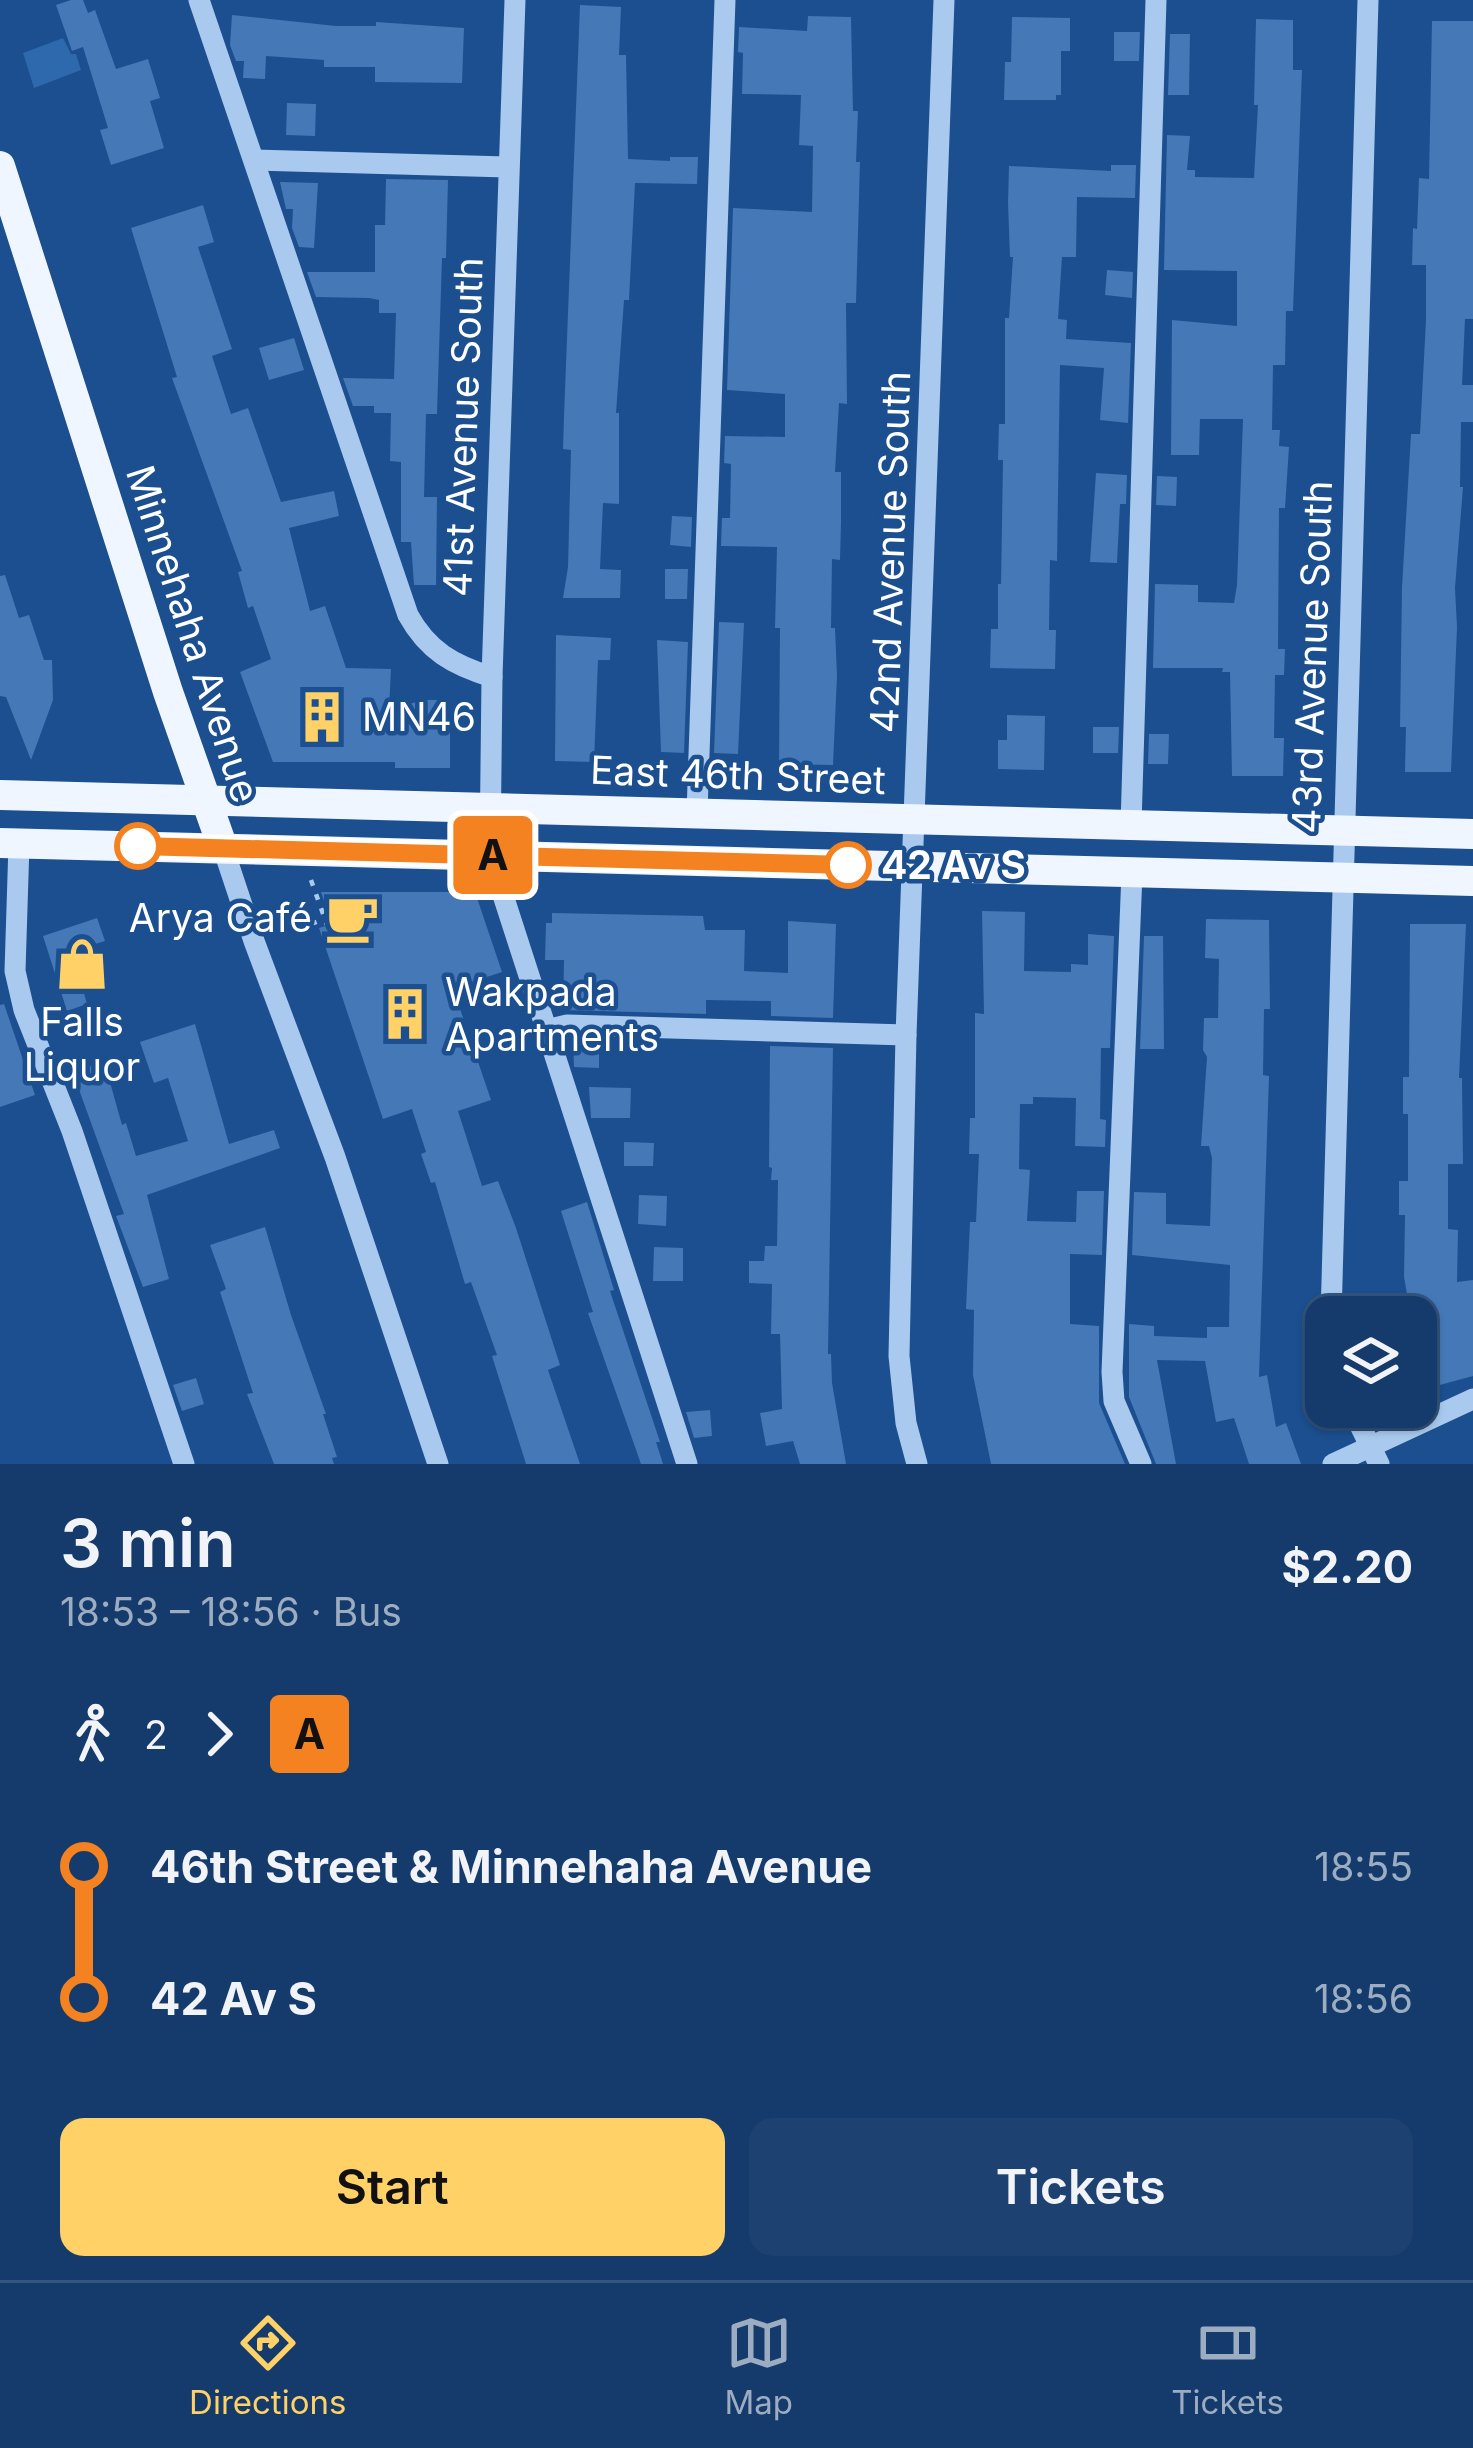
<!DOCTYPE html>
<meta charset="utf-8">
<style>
body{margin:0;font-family:Inter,sans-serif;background:#1d4271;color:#f1f3f6;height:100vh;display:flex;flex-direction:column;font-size:45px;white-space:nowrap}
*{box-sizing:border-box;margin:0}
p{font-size:39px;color:#9dadc1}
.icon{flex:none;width:66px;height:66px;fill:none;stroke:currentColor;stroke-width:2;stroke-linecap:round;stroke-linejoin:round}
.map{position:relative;height:1464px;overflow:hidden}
.details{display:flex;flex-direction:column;background:#143b6b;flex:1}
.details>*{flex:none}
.badge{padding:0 24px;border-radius:9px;font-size:42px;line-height:78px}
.buttons{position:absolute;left:1305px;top:1296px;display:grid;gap:24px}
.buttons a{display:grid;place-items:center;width:132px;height:132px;border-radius:24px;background:#143b6b;box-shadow:0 3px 9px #0004,0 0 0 3px #33557e;font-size:60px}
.map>.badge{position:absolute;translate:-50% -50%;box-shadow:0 0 0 6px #fff}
.legs{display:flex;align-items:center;gap:18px;height:132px;padding:0 60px;font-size:39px}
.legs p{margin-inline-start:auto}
.overview{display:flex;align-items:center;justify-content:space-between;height:204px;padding:0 60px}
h1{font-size:66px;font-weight:600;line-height:90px}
.cta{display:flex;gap:24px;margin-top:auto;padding:24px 60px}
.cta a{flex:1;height:138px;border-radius:24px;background:#ffd166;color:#111;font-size:48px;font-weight:600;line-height:138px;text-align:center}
.cta a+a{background:#1d4271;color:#f1f3f6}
ul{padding:0 60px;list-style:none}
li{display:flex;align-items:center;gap:42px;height:132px;font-size:45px}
li i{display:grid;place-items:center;width:18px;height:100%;margin:0 15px;background:currentColor}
li i::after{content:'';width:30px;height:30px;margin:-15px;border:9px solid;border-radius:50%;background:#143b6b}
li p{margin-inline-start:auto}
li:first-child i{background:linear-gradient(#0000 50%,currentColor 0)}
li:last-child i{background:linear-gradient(currentColor 50%,#0000 0)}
.dock{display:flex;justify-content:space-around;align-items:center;height:168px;border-top:3px solid #33557e;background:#143b6b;font-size:33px;color:#9dadc1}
.dock a{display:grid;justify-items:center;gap:6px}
.dock .active{color:#ffd166}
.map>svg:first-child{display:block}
.green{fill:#2e69ad}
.building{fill:#4478b7}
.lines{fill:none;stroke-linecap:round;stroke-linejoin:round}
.path{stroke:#a9c9ee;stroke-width:4.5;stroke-dasharray:6 9;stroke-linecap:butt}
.minor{stroke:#a9c9ee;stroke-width:21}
.major{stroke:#f0f6ff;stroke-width:30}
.line-1-casing{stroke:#fff;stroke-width:27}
.line-1{stroke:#f58220;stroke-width:18}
.stop-1-dot{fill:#fff;stroke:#f58220;stroke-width:6}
.labels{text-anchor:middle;stroke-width:9;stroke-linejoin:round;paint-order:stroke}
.street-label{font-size:39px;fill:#fff;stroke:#1b4f8f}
.poi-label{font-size:39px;fill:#fff;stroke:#1b4f8f;text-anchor:start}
.stop-label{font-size:39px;font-weight:bold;fill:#fff;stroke:#1b4f8f;text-anchor:start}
</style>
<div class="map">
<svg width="1473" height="1464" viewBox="0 0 1473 1464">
<rect width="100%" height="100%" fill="#1b4f8f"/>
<path class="green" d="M63,38L71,54H76L81,70L34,88L23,53Z"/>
<g class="building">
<path d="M71,0H83L88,13L95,10L116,69L148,59L160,98L150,101L164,148L111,165L100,130L108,128L83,47L72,51L56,5Z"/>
<path d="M580,5L621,7L619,55H626L628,159L670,161V157H698L697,184L635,183L629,300H624L616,413H619V504L603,503L600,569L621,570L620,598H563L568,567L571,450L563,449L564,416Z"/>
<path d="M232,15L336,26H376V22L464,28L462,83L375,82V67H324V60L266,56L265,79L243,78L244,61H236L230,45Z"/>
<path d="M808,16L851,17L853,111H858L856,162H860L856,303H846L847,404L839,403L835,472H841V523L840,560L832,559L831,628H835L837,676L833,765L779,764L780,628H775L777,547L721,546L722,518H730L731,464L724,463L725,436L785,437V394L727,390L733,208L812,212L813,146L799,145L801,95L742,94L743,53L738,52L739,27L807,31Z"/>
<path d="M1012,17L1070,18V51H1061V95H1056V100H1004L1005,62H1011Z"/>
<path d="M1256,19L1293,20V70H1302L1293,311H1286L1285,365H1273L1272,430H1280L1279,446L1289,447L1285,508H1279L1278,649H1285L1284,675H1275L1274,738H1284L1283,776H1232L1230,672H1222L1223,668H1153L1155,584L1198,585V602L1234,603L1237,585L1243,419H1200L1199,455H1171L1172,320L1237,326V271L1164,270L1167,135L1190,136L1187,170H1195V177L1254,178L1258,105H1254Z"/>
<path d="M1432,21H1473V319H1465L1462,385H1473V422H1461L1460,487H1463L1455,588L1457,627L1451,772H1405L1406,727H1400L1402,587L1411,434H1420L1426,320V265H1412L1413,228L1417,229L1419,178L1429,179Z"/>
<path d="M1114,32H1140L1139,61H1114Z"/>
<path d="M1170,34H1190L1189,95H1168Z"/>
<path d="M287,103L316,104L315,136L286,135Z"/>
<path d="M1111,165H1136L1135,198L1077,197L1076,257H1062L1058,319L1067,320L1066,339L1131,343L1128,423L1100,420L1104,368L1060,365L1057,561L1050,560L1049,630H1056L1055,669L990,668L991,629H998V584H1001L1003,460H998L999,424H1005V318H1009L1013,257H1010L1008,203L1009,166L1111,171Z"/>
<path d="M386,179L448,180L446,258H442L437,414H426L424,497H437L436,585H414L411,542H401V462L390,461L391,413H374V406H353L343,378L394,379L396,313H379V300L369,298L316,297L307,272H375V225H385Z"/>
<path d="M280,182L318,183L314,248L299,247L292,228L293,209H286Z"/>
<path d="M203,205L214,242L198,247L232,349L212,356L231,414L248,408L281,502L334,491L339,516L289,528L310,611L325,606L346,668L391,669L389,710L423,700H450V768H395V762H273L240,672L271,659L253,606L248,608L238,572L242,571L172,378L177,377L131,228Z"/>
<path d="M1107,270L1133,272L1132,298L1105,295Z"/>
<path d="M294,338L304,370L269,380L259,348Z"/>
<path d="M1096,473L1127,475L1126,504H1120L1117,563L1090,562Z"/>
<path d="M1157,476L1177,477L1176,506L1156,505Z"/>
<path d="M672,516L692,517L691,547L670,545Z"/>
<path d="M665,569H688L687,599H665Z"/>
<path d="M5,575L19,618L29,615L44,660H52L53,700L31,760L6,697L0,696V576Z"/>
<path d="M719,622L744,623L738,754L714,753Z"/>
<path d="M556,635L611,638L610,660H598L594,762L555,761Z"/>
<path d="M657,640L688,642L684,753L661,752Z"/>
<path d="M1007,715L1045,716L1044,770L998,769V740H1007Z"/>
<path d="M1093,727H1119L1118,753H1093Z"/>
<path d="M1149,734H1169L1168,764H1148Z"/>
<path d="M321,892H475L502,972L453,988L491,1100L458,1111L482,1186L498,1181L516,1228L560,1365L548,1370L580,1464H526L492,1356L497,1355L471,1282L465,1284L435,1182L431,1183L421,1154L426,1152L412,1109L383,1119L319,928L332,924Z"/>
<path d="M982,911L1025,912L1024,971L1071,972V964L1088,965V934L1114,936L1110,1048H1101L1100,1119L1106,1120L1105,1147L1075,1146L1076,1098L1033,1097V1104H1020L1019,1169L1030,1170L1027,1221L1076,1222L1077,1191H1104L1102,1255L1070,1254V1324L1099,1326V1403L1125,1464H991L973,1375L974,1310L966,1309L970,1222H976L979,1154H969L970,1118H975V1013L984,1014Z"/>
<path d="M552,913L703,916L705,930H745L744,971L788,973V921L836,924L833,1018L771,1016V1001L706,1000V1014L563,1010L564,960H545L546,923H552Z"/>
<path d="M97,918L105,941L72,951L87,1004L67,1011L43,936Z"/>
<path d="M1206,919L1269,920L1270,1009H1264L1263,1075L1269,1076L1259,1377L1267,1375L1276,1427L1286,1423L1301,1464H1249L1234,1418L1216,1422L1205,1361L1157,1360L1176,1464H1156L1129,1397V1324L1154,1326V1336L1207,1338V1327H1229L1230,1265L1132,1255L1134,1192L1166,1193V1224L1210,1226L1212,1158L1209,1146H1201L1207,1057L1203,1050L1204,1018H1218L1219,959L1205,958Z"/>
<path d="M1410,924H1466L1459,1078H1462L1463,1164H1448V1229L1458,1230L1457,1282L1473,1280V1376L1425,1389L1416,1360V1317H1411L1404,1277L1405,1215H1399V1181H1408V1114H1403V1077H1409Z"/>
<path d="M1144,936H1163L1164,1049H1140Z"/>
<path d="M4,1004L35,1095L0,1107V1005Z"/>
<path d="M195,1024L229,1144L274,1130L280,1148L147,1195L169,1279L143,1287L116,1216L124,1214L73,1073L104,1061L122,1125L126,1123L136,1156L188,1141L168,1078L154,1083L140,1042Z"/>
<path d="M573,1040L599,1041V1068L574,1067Z"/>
<path d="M770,1046L833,1048L828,1354H831L832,1383L846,1464H800L793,1441L766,1446L760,1413L782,1409L780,1334H771L772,1284L749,1283V1261H764L765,1246H777L778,1180H771L772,1168L769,1167Z"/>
<path d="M589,1087L631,1088L630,1118H591Z"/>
<path d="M624,1142L654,1143L653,1166H624Z"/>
<path d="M639,1195L667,1196L666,1226L638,1224Z"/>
<path d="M587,1202L614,1290L610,1291L660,1442H656L663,1464H641L588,1313L593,1312L561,1211Z"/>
<path d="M265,1227L291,1315L326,1414H323L337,1457L332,1458L334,1464H274L247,1394L253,1393L220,1292L226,1289L210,1245Z"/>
<path d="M654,1247L683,1248V1281H653Z"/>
<path d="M196,1378L204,1404L182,1411L173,1385Z"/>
<path d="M710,1410L712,1436L694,1438L686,1412Z"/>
</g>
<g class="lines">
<g class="path">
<path d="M311,880L327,925"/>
<path d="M311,924L324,919"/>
</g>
<g class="minor">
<path d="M199,0L408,615C428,651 453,665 492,677"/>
<path d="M515,0L492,677L490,855L687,1464"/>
<path d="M254,160L507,167"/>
<path d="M697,813L725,0"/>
<path d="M1131,825L1156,0"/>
<path d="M19,844L15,971L24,1010L72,1131L184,1464"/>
<path d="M223,848L254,941L335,1157L438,1464"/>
<path d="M1132,873L1112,1372L1114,1401L1141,1464"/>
<path d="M546,1030L567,1025L906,1035"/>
<path d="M1331,1317L1368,0"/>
<path d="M1351,1407L1379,1464"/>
<path d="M917,1464L906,1423L899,1356L906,1035L944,0"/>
<path d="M1333,1464L1473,1399"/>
</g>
<g class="major">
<path d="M0,166L168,692L223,848"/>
<path d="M0,795L1473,834"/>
<path d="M0,843L1473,881"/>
</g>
</g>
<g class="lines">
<g class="line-1-casing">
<path id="line-1" d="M138,846L848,865"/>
</g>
<use href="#line-1" class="line-1"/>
</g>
<defs>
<g id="building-bare" transform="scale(4.14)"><path d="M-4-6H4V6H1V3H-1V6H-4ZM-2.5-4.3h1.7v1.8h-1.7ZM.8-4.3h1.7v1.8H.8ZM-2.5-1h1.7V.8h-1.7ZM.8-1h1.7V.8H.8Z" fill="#ffd166" stroke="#1b4f8f" stroke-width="2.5" paint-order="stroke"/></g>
<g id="cafe-bare" transform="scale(4.14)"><path d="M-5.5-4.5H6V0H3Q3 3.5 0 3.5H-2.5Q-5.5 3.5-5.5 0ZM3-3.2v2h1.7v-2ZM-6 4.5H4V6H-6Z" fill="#ffd166" stroke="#1b4f8f" stroke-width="2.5" paint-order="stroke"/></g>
<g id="shop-bare" transform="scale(4.14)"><path d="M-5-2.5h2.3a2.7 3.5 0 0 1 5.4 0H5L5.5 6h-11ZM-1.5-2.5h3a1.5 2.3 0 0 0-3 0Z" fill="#ffd166" stroke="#1b4f8f" stroke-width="2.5" paint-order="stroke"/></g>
</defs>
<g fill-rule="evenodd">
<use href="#building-bare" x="322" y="717"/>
<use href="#cafe-bare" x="352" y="918"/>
<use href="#shop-bare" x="82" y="964"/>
<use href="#building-bare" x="405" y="1014"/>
</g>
<g class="stop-1-dot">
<circle cx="138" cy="846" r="21"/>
<circle cx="848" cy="865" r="21"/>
</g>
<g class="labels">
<g class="street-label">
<text transform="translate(463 427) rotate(-88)" y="14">41st Avenue South</text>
<text transform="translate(890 552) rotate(-88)" y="14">42nd Avenue South</text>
<text transform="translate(193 634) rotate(72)" y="14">Minnehaha Avenue</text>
<text transform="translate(1312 657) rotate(-88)" y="14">43rd Avenue South</text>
<text transform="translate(738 775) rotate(2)" y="14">East 46th Street</text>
</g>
<g class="poi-label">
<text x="362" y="731">MN46</text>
<text x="312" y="932" text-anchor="end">Arya Café</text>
<text x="445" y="1006">Wakpada<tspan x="445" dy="45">Apartments</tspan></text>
<text x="82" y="1036" text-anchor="middle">Falls<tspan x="82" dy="45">Liquor</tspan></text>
</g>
<g class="stop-label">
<text x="881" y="879">42 Av S</text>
</g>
</g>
</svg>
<div class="buttons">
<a><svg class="icon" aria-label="layers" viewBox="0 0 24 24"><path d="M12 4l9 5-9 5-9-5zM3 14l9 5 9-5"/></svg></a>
</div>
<b class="badge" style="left:493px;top:855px;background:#f58220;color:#111">A</b>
</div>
<section class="details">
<div class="overview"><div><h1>3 min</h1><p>18:53 – 18:56 · Bus</p></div><b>$2.20</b></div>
<div class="legs"><svg class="icon" aria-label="walk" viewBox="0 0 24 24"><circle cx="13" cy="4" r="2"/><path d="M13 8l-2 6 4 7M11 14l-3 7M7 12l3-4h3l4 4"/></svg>2<svg class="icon" aria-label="forward" viewBox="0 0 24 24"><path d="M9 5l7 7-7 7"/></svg><b class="badge" style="background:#f58220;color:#111">A</b></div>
<ul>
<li><i style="color:#f58220"></i><b>46th Street &amp; Minnehaha Avenue</b><p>18:55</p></li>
<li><i style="color:#f58220"></i><b>42 Av S</b><p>18:56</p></li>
</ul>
<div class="cta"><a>Start</a><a>Tickets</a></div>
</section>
<nav class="dock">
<a class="active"><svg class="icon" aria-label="directions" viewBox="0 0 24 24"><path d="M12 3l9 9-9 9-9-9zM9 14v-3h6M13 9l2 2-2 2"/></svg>Directions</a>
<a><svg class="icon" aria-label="map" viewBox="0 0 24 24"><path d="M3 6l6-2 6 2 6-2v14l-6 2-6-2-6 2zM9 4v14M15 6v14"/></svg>Map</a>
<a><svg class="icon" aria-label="tickets" viewBox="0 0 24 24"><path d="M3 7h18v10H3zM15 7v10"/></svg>Tickets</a>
</nav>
